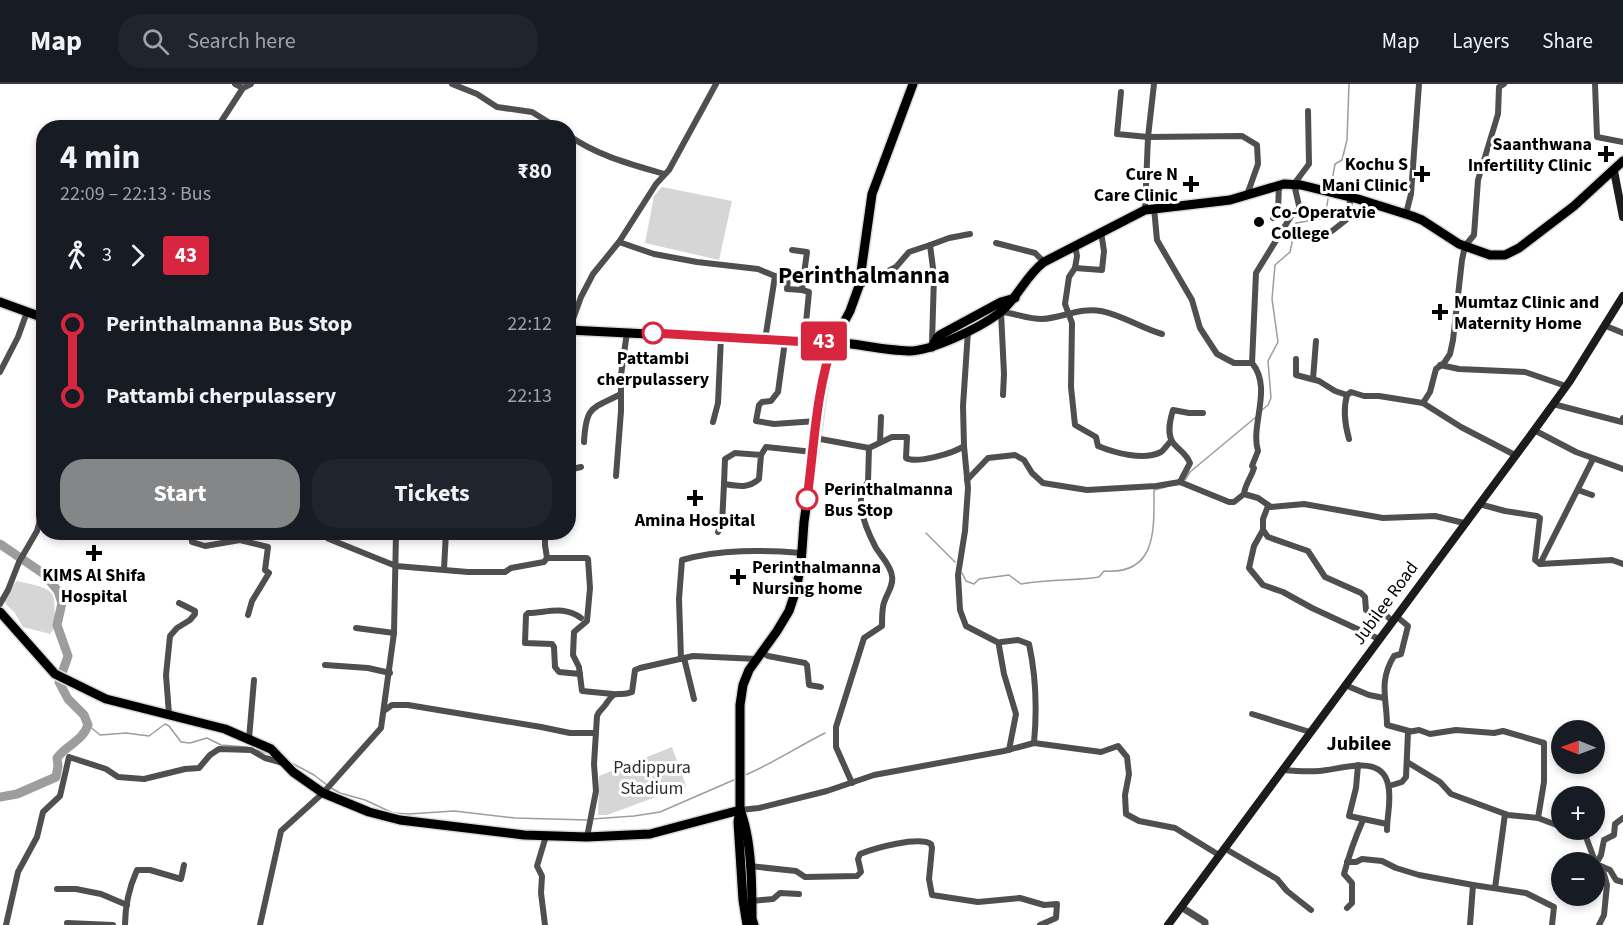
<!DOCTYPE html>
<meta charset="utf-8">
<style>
body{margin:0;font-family:"Source Sans 3",sans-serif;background:#20242c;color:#f1f3f6;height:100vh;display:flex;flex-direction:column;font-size:22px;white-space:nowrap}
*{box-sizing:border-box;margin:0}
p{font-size:20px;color:#9ea1a6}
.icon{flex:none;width:33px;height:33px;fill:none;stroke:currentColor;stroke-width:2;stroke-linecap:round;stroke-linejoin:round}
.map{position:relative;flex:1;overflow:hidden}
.details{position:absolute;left:36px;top:36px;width:540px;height:420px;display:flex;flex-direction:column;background:#171b24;border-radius:24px;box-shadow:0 3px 9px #0003}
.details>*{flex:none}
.badge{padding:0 12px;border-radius:4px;font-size:21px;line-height:39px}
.needle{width:39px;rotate:271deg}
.fabs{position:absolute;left:1551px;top:636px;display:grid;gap:12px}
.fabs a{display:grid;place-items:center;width:54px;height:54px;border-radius:50%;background:#171b24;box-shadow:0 3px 9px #0003;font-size:30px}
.map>.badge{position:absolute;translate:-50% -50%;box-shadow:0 0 0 3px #fff}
.legs{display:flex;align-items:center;gap:9px;height:66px;padding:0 24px;font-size:20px}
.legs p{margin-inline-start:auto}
.head{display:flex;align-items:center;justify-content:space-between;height:102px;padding:0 24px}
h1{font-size:33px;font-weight:700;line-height:45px}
.button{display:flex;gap:12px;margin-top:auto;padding:12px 24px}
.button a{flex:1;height:69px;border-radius:24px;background:#858687;color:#fff;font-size:24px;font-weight:700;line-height:69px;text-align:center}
.button a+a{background:#20242c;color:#f1f3f6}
ul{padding:0 24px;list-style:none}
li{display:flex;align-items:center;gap:21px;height:72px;font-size:22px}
li i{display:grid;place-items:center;width:9px;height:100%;margin:0 8px;background:currentColor}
li i::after{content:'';width:15px;height:15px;margin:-8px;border:4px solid;border-radius:50%;background:#171b24}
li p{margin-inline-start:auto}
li:first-child i{background:linear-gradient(#0000 50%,currentColor 0)}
li:last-child i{background:linear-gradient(currentColor 50%,#0000 0)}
header{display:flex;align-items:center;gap:36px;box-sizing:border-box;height:84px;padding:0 30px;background:#171b24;border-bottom:2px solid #363941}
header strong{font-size:28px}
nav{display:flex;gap:33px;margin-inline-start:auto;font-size:21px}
.search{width:420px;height:54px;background:#20242c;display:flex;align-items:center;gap:15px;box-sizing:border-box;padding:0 21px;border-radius:24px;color:#9ea1a6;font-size:22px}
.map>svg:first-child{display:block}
.green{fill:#d6d6d6}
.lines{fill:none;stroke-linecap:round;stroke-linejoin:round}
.stream{stroke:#9d9d9d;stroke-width:1.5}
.river{stroke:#9d9d9d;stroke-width:9}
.primary-casing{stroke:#dbdbdb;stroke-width:12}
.trunk-casing{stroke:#dbdbdb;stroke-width:12}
.minor{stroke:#4f4f4f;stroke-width:6}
.tertiary{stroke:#4f4f4f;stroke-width:7}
.secondary{stroke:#1c1c1c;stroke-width:8}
.primary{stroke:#000;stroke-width:9}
.trunk{stroke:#000;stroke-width:9}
.line-1-casing{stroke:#fff;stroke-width:14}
.line-1{stroke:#d7263d;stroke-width:9}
.poi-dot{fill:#000;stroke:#fff;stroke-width:2}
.stop-1-dot{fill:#fff;stroke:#d7263d;stroke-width:3}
.labels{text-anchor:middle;stroke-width:6;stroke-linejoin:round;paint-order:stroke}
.poi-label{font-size:18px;font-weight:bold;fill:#000;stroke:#fff;text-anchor:end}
.stop-label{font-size:18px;font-weight:bold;fill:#000;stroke:#fff}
.street-label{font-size:18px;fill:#000;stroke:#fff}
.park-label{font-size:18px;fill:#2d2d2d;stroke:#fff}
.neighbourhood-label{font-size:20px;font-weight:bold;fill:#000;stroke:#fff}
.district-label{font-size:24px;font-weight:bold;fill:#000;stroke:#fff}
</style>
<header>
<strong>Map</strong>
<div class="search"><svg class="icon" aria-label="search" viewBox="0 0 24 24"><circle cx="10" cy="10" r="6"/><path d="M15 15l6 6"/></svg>Search here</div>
<nav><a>Map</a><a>Layers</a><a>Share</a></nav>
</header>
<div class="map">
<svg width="1623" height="841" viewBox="0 0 1623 841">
<rect width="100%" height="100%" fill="#fff"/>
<g class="green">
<path d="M662,103L732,117L719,176L645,159L654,112Z"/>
<path d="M17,497C26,500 49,501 53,512C56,520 53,530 57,541L50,550L23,543L15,529L5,519L7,508Z"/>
<path d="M672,663L686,702L607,731H598L599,692Z"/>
</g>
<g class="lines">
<g class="stream">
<path d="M1331,102L1335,80L1342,76L1347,56L1349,0"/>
<path d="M1262,326L1268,321L1271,314L1268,277L1278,258L1272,215L1275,181L1290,168L1296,139L1325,134L1328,115"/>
<path d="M1185,396L1190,388L1256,333"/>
<path d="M926,449L955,478"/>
<path d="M962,489L966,497L974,500L979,495L1009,491L1021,500C1047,495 1073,497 1099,493L1104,487C1157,491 1154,446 1154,406L1166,403"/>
<path d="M88,641L100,651L126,649L149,652L165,640L169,642L181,658L190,659L207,654L221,661L247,663"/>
<path d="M257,666L269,670"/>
<path d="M288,677L314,691L327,701"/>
<path d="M743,692C772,680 797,663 825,649"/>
<path d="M331,704L340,709L365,716L393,729L409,730L454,727L515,734L587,736"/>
<path d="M592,735L634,732L660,728L736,695"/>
</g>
<path class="river" d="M0,460L44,490L58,507L62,519L57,541L68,572L59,598L68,615L84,631L88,641C82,658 66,661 57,674L58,682L56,693L17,710L0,713"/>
<g class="primary-casing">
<g id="primary">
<path d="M0,218L44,234"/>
<path d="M568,246L808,258C842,255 875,266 909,267C932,267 979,244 998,230C1017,216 1025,192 1044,178L1145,126L1230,116L1284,100L1301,101L1358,115L1412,132L1422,136L1459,160L1490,171H1505L1519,164L1574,122L1623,77"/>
<path d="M932,263L937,254L940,251L1001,218L1015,214"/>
</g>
</g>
<g class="trunk-casing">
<g id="trunk">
<path d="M0,528L55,590L106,615L225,645L271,665L293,688L323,709L369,728L400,736L524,751L587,753L650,750L740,726"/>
<path d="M740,726L738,738L743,816L747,841"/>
<path d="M754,841L752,835C752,802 752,756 740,726V621L743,601L749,586L777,547L789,527L796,506L801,480L804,438L826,281L834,257L850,227L859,202L872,110L913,0"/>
</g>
</g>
<g class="minor">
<path d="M235,0L243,4"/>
<path d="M452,0L477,10L497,23L532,28L558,44"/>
<path d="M1595,0L1597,53L1623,58"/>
<path d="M1121,8L1117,50L1148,53L1242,52L1257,61L1258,80L1247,111"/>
<path d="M217,44L243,4L251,0"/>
<path d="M568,51C598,72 630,80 664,90"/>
<path d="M1154,124L1157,156L1192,216L1200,244L1217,270L1234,279H1252C1273,304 1250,341 1258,367L1252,382L1254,384C1251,394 1245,400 1244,410"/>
<path d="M1145,126L1148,53L1154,0"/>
<path d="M1406,130L1411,110L1419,0"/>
<path d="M1273,134L1278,128L1279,100"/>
<path d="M1332,147L1346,136L1351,113"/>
<path d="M619,158L654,170L697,178L758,185L775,192L788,194L787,205L802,206"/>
<path d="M996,159L1035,169L1044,178"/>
<path d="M930,161L949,154L970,150"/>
<path d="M1075,161L1077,172L1075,184L1069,193L1065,220L1072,239L1071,303L1075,341L1096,353L1098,362C1115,369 1144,377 1161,368C1164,366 1168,360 1171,357"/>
<path d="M792,166L807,168L804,190"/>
<path d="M1075,184L1102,186L1104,167L1101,148"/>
<path d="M859,202L896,183L909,168L930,161L934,192L932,259"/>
<path d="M1606,242L1623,249"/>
<path d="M569,246L581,213L593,190L619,158L656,100L669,86L716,0"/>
<path d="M765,256L775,192"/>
<path d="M785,257L778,308L771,317L762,318L759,321L756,337L774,340L817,337"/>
<path d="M808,258V244L806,239L809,208L802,206L804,190L860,194"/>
<path d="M1296,275V291L1319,297L1335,307L1347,311"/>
<path d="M1252,279L1256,189L1293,129L1300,126L1294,100L1309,80L1308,27"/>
<path d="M1440,281L1459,285L1525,288L1566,302"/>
<path d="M0,288L18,253L27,228"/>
<path d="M1313,295L1316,257"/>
<path d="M568,310V317"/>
<path d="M1003,311L1004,290L1001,228C1015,229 1027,235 1042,235C1063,234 1080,223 1101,227C1122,231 1141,244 1162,250"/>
<path d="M1423,319L1430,308L1436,285L1444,279L1450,270L1453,256L1462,176L1465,162L1474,151L1478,96L1498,30L1499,3L1504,0"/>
<path d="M1553,320L1622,338L1623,334"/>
<path d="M713,338L718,319L721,253"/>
<path d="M1534,346L1576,368L1623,385"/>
<path d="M815,354L869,364"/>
<path d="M1349,355C1345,341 1343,325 1347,311L1351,308L1364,312H1379L1423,319L1461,343L1515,371"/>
<path d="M584,358C586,321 592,325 621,310"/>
<path d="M880,358L881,333"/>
<path d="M964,362L968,404L965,447L958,491L960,526L966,542L999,559"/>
<path d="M761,371L735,369L725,375L724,400C737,402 748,405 759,395L761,371L766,363L813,368"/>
<path d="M1593,375L1540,480L1612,476L1623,480"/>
<path d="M568,386L581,383"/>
<path d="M616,392L621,327V291L627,248"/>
<path d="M967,396L988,374L1015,371L1024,376L1032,389L1043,399L1087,406L1156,402L1180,398L1229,418H1234L1244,410L1258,414L1271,423L1304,420L1383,434L1435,432L1464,439"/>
<path d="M1180,398L1190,379C1186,369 1180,367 1174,360C1166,351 1170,336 1173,326L1189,329H1203"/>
<path d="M1578,406L1592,411"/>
<path d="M1479,420L1505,427L1537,432L1540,434L1535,476L1540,480"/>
<path d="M1268,422L1263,435V446L1268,453L1308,467L1325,493L1361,509L1365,513L1366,526L1387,532L1392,537"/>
<path d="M1263,446L1254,462L1249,484L1263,501L1283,508L1312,524L1379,555"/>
<path d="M191,448L192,458L205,462L240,456L268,463L265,486L269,489L252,517L248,531"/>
<path d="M319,448L329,455L396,482L468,488H505L511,484L544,478L547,474"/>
<path d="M545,448V461L547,474"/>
<path d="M718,448L722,440L724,400"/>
<path d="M547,474H587L588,475L590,504L587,537L574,548L573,571L579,583L582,607L613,610"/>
<path d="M444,485L446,448"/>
<path d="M0,520L8,506L19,478L37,447L44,422"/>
<path d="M1396,532L1408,542L1401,570L1394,572C1378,598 1387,615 1387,641L1409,647"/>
<path d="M356,544L394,549"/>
<path d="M761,568L768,572L805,579L807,581L809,601L821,603"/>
<path d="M684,574L694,615"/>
<path d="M681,575L679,515L682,476C721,465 762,466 802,469"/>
<path d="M325,581L368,584L390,589"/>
<path d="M580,590L559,588L555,583L554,563L552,560L525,559L526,531L528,529C547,529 563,521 581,534"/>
<path d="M1345,601L1369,611L1384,614"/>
<path d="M385,626L392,621H408L541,643L570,649H595"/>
<path d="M169,630L166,591L170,552L177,544L190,536L195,530V527L179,519"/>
<path d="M1252,630L1310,648"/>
<path d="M249,655L254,596"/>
<path d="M1009,666L1016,630L1004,590L999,562V559L1001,558L1018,556L1029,560C1036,592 1037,627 1034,659"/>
<path d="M1407,678L1440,698L1451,710L1508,731L1538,734L1562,743"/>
<path d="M1358,681L1356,704L1349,732L1387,740"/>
<path d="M1282,686C1294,687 1306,688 1319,687C1339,686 1381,669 1388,700C1392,716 1387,730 1387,746"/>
<path d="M852,699L836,663V643L864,554L882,542C882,536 882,529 883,523C884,513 894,503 892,492C891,482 881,472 876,464C867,447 852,414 868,398L869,364L892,353H907L906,374C917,380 954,369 964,362L963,322L968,247"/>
<path d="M1389,702L1402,698L1406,693L1408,648L1419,646L1430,650L1456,646L1494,649L1503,647L1544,659V698L1538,734"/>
<path d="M740,726L759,724L827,707L874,691L1004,667L1034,659L1101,668L1118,662L1127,673L1129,690L1125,711L1126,730L1139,737L1175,744L1219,771"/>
<path d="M1623,734L1615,740L1614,751L1604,756L1601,771L1596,780L1610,786L1616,796L1623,798"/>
<path d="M1567,746L1586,753L1596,780L1604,790L1607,801L1604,831L1599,841"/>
<path d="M587,753L596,707L594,680L597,632C599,626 603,625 606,620C617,603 617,614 632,608L635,586L640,584L693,572L757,575"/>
<path d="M1224,764L1277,795L1287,807L1311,826"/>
<path d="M1347,778H1356L1362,775L1382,777L1396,784L1419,791L1473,801L1526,809L1554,823L1552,841"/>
<path d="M749,782L796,787L805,793L857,792L861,788L858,775L860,770C875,764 918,752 931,760L932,764L929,795L932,811L978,818L1020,814L1044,821L1057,820L1056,834L1040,841"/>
<path d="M1495,804L1505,730"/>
<path d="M57,805H76L101,810L127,821"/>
<path d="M752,817L773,815L780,809L799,810"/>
<path d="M1347,824L1352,819V799L1344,790C1349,771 1355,754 1363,736"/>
<path d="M67,839L113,841"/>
<path d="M6,841L18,788L37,753L43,728L60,712L69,673L106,685L118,693L144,695L185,685L199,684L210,671L219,665L251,666L265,674L283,679"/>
<path d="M125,841C125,822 129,804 137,786H150L181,795L184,781"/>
<path d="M260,841L281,747L323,709L381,644L394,549L396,449"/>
<path d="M545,841L541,809L542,792L537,782L546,752"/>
<path d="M1470,841L1473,801"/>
</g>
<path class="tertiary" d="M1181,823L1205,838V841"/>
<g class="secondary">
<path d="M1614,87L1623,133"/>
<path d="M1168,841L1533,348L1570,297L1623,212"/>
</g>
<use href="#primary" class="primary"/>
<use href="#trunk" class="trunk"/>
</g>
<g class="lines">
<g class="line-1-casing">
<path id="line-1" d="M653,249L808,258L834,257C816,303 814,365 807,415"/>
</g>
<use href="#line-1" class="line-1"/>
</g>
<g class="poi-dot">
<path d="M1603 61h6v6h6v6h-6v6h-6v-6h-6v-6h6z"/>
<path d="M1419 81h6v6h6v6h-6v6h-6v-6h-6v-6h6z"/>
<path d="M1188 91h6v6h6v6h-6v6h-6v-6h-6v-6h6z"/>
<circle cx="1259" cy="138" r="6"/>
<path d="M1437 219h6v6h6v6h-6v6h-6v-6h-6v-6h6z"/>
<path d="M692 405h6v6h6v6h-6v6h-6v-6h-6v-6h6z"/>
<path d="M91 460h6v6h6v6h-6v6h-6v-6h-6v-6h6z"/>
<path d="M735 484h6v6h6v6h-6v6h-6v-6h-6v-6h6z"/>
</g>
<g class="stop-1-dot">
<circle cx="653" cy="249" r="10"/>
<circle cx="807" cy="415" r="10"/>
</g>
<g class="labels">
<g class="poi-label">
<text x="1592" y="66">Saanthwana<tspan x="1592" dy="21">Infertility Clinic</tspan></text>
<text x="1408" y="86">Kochu S<tspan x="1408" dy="21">Mani Clinic</tspan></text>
<text x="1178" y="96">Cure N<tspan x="1178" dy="21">Care Clinic</tspan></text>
<text x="1271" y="134" text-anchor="start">Co-Operatvie<tspan x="1271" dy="21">College</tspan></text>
<text x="1454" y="224" text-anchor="start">Mumtaz Clinic and<tspan x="1454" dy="21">Maternity Home</tspan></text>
<text x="695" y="442" text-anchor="middle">Amina Hospital</text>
<text x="752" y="489" text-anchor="start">Perinthalmanna<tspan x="752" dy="21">Nursing home</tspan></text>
<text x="94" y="497" text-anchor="middle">KIMS Al Shifa<tspan x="94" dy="21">Hospital</tspan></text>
</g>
<g class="stop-label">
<text x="653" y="280">Pattambi<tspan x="653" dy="21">cherpulassery</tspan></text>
<text x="824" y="411" text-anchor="start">Perinthalmanna<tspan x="824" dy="21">Bus Stop</tspan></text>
</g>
<g class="street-label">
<text transform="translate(1385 519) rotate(-54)" y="6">Jubilee Road</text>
</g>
<g class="park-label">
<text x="652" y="689">Padippura<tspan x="652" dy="21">Stadium</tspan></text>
</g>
<g class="neighbourhood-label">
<text x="1359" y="666">Jubilee</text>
</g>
<g class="district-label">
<text x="864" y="199">Perinthalmanna</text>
</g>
</g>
</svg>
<div class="fabs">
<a><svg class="needle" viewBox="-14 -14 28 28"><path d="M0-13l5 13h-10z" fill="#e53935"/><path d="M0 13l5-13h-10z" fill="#9ea1a6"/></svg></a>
<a>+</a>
<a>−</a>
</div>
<b class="badge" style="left:824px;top:257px;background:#d7263d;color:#fff">43</b>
<section class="details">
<div class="head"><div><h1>4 min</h1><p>22:09 – 22:13 · Bus</p></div><b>₹80</b></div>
<div class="legs"><svg class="icon" aria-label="walk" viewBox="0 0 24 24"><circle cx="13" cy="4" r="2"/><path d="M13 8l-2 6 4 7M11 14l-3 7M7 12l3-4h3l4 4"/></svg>3<svg class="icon" aria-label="forward" viewBox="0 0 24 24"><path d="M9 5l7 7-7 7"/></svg><b class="badge" style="background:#d7263d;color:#fff">43</b></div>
<ul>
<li><i style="color:#d7263d"></i><b>Perinthalmanna Bus Stop</b><p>22:12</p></li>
<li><i style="color:#d7263d"></i><b>Pattambi cherpulassery</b><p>22:13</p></li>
</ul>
<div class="button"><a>Start</a><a>Tickets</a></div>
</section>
</div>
